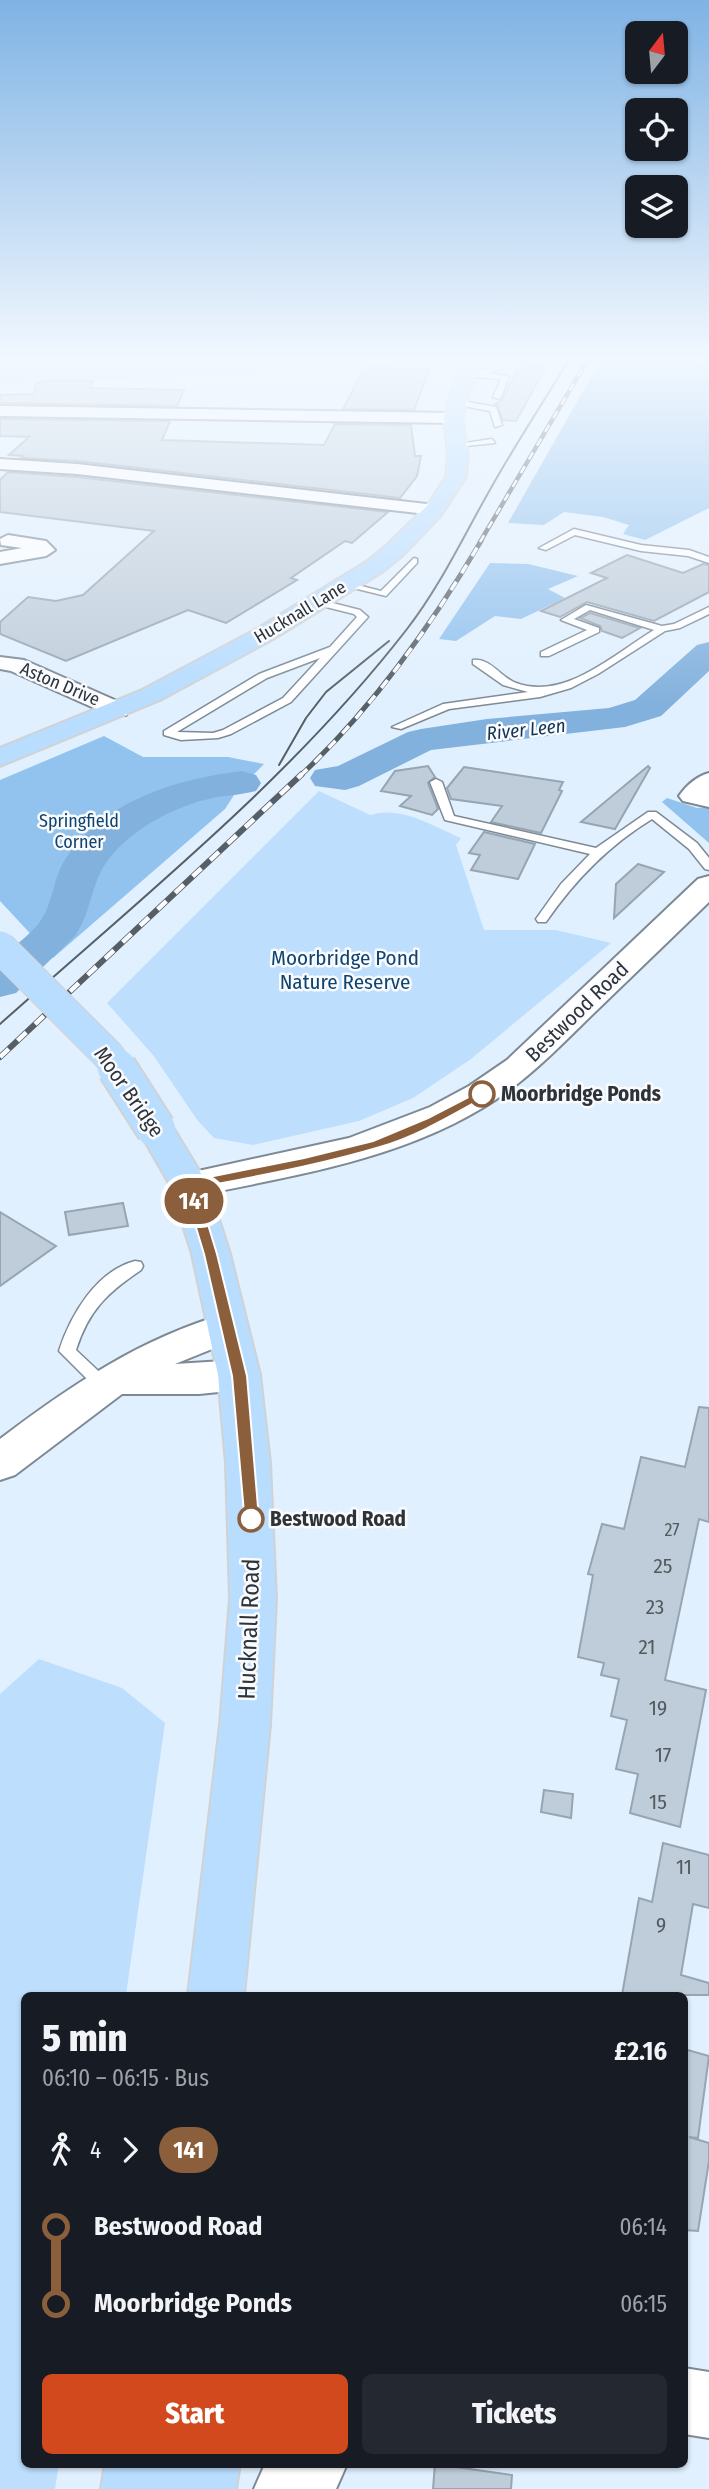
<!DOCTYPE html>
<meta charset="utf-8">
<style>
body{margin:0;font-family:"Fira Sans Condensed",sans-serif;background:#242831;color:#f1f3f6;height:100vh;display:flex;flex-direction:column;font-size:26px;white-space:nowrap}
*{box-sizing:border-box;margin:0}
p{font-size:23px;color:#9ea1a6}
.icon{flex:none;width:38px;height:38px;fill:none;stroke:currentColor;stroke-width:2;stroke-linecap:round;stroke-linejoin:round}
.map{position:relative;flex:1;overflow:hidden}
.details{position:absolute;left:21px;top:1992px;width:667px;height:476px;display:flex;flex-direction:column;background:#171b24;border-radius:10px;box-shadow:0 2px 5px #0004}
.details>*{flex:none}
.badge{padding:0 14px;border-radius:23px;font-size:24px;line-height:46px}
.needle{width:46px;rotate:16deg}
.fabs{position:absolute;left:625px;top:21px;display:grid;gap:14px}
.fabs a{display:grid;place-items:center;width:63px;height:63px;border-radius:10px;background:#171b24;box-shadow:0 2px 5px #0004;font-size:35px}
.map>.badge{position:absolute;translate:-50% -50%;box-shadow:0 0 0 4px #fff}
.legs{display:flex;align-items:center;gap:10px;height:77px;padding:0 21px;font-size:23px}
.legs p{margin-inline-start:auto}
.summary{display:flex;align-items:center;justify-content:space-between;height:119px;padding:0 21px}
h1{font-size:38px;font-weight:800;line-height:52px}
.button{display:flex;gap:14px;margin-top:auto;padding:14px 21px}
.button a{flex:1;height:80px;border-radius:10px;background:#d2491d;color:#fff;font-size:28px;font-weight:800;line-height:80px;text-align:center}
.button a+a{background:#242831;color:#f1f3f6}
ul{padding:0 21px;list-style:none}
li{display:flex;align-items:center;gap:24px;height:77px;font-size:26px}
li i{display:grid;place-items:center;width:10px;height:100%;margin:0 9px;background:currentColor}
li i::after{content:'';width:18px;height:18px;margin:-9px;border:5px solid;border-radius:50%;background:#171b24}
li p{margin-inline-start:auto}
li:first-child i{background:linear-gradient(#0000 50%,currentColor 0)}
li:last-child i{background:linear-gradient(currentColor 50%,#0000 0)}
.map>svg:first-child{display:block}
.green{fill:#bedefe}
.forest{fill:#92c2ee}
.lines{fill:none;stroke-linecap:round;stroke-linejoin:round}
.stream{stroke:#698bac;stroke-width:4.5}
.river{fill:#83b1dd;fill-rule:evenodd}
.building{fill:#bfcdda;stroke:#97a5b1;stroke-width:2}
.service-casing{stroke:#7d8a96;stroke-width:3}
.minor-casing{stroke:#7d8a96;stroke-width:4}
.tertiary-casing{stroke:#7d8a96;stroke-width:4}
.secondary-casing{stroke:#7d8a96;stroke-width:4}
.primary-casing{stroke:#d1d2d3;stroke-width:4}
.service{fill:#fff;fill-rule:evenodd}
.minor{fill:#fff;fill-rule:evenodd}
.tertiary{fill:#fff;fill-rule:evenodd}
.secondary{fill:#fff;fill-rule:evenodd}
.primary{fill:#b8ddff;fill-rule:evenodd}
.tram{stroke:#575f66;stroke-width:2}
.rail-far2-casing{stroke:#575f66;stroke-width:4.5}
.rail-far1-casing{stroke:#575f66;stroke-width:5}
.rail-casing{stroke:#575f66;stroke-width:6}
.rail-far2{stroke:#f9fbfe;stroke-width:2.5;stroke-dasharray:8;stroke-linecap:butt}
.rail-far1{stroke:#f9fbfe;stroke-width:3.5;stroke-dasharray:10;stroke-linecap:butt}
.rail{stroke:#f9fbfe;stroke-width:4.5;stroke-dasharray:12;stroke-linecap:butt}
.primary-bridge-far1-casing{stroke:#d1d2d3;stroke-width:33;stroke-linecap:butt}
.primary-bridge-casing{stroke:#d1d2d3;stroke-width:42;stroke-linecap:butt}
.primary-bridge-far1{stroke:#b8ddff;stroke-width:31}
.primary-bridge{stroke:#b8ddff;stroke-width:38}
.line-1{fill:#8b5e3c;stroke:#fff;stroke-width:2}
.stop-1-dot{fill:#fff;stroke:#8b5e3c;stroke-width:3.5}
.labels{text-anchor:middle;stroke-width:5;stroke-linejoin:round;paint-order:stroke}
.far-street-label{font-size:18px;fill:#2d3338;stroke:#f9fbfe}
.far-park-label{font-size:18px;fill:#0f446e;stroke:#f9fbfe}
.number-label{font-size:18px;fill:#525a60}
.far-water-label{font-size:19px;font-style:italic;fill:#0f3350;stroke:#f9fbfe}
.park-label{font-size:21px;fill:#0f446e;stroke:#f9fbfe}
.street-label{font-size:21px;fill:#2d3338;stroke:#f9fbfe}
.stop-label{font-size:21px;font-weight:bold;fill:#2d3338;stroke:#f9fbfe;text-anchor:start}
.near-number-label{font-size:21px;fill:#525a60}
.near-street-label{font-size:24px;fill:#2d3338;stroke:#f9fbfe}
</style>
<div class="map">
<svg width="709" height="2489" viewBox="0 0 709 2489">
<rect width="100%" height="100%" fill="#e1f0fe"/>
<g class="green">
<path d="M287,356H342L269,370L156,378L0,384V358L215,364L271,360Z"/>
<path d="M319,791L370,815C401,805 433,826 461,838L456,845L484,930H556L611,943L471,1059L413,1098L359,1121L253,1145L214,1138L198,1121L153,1055L107,1003Z"/>
<path d="M39,1659L122,1688L165,1723L126,1995H24V2464H59L55,2489H0V1694Z"/>
</g>
<g class="forest">
<path d="M603,356H680L709,365V508L645,540L623,534L629,525L603,517L564,512L544,525L508,523Z"/>
<path d="M490,563L528,564L578,576L548,589L565,598L521,619L495,616L456,641L439,639Z"/>
<path d="M104,736L143,757H228L264,764L236,792L225,809L53,958L0,901V780Z"/>
<path d="M667,798L697,808L709,807V843L662,802Z"/>
</g>
<g class="lines">
<path class="stream" d="M645,356H667"/>
<g class="river">
<path d="M679,356H709V372L682,361Z"/>
<path d="M709,642V671L661,716L625,727L431,750L359,786L345,790L315,786L310,778L315,770L338,766L408,732L421,729L487,719L609,708L635,700L697,645Z"/>
<path d="M242,771L256,775L261,783L256,791C241,795 227,795 213,798C174,806 125,832 104,866C91,887 90,915 75,936L16,993L0,997V959C12,947 29,936 39,923C52,906 53,881 63,863C100,802 175,779 242,771Z"/>
</g>
</g>
<g class="building">
<path d="M521,363L546,367L516,421L503,420L498,406L495,404L502,400Z"/>
<path d="M365,367L429,370L414,410L343,409Z"/>
<path d="M53,381H93L90,388L184,390L177,406L0,403V395L34,394L36,383Z"/>
<path d="M0,419L170,421L162,440L324,445L335,424L411,425L415,456H421L417,476L400,498L77,461L21,458L23,456L9,455L29,437L0,436Z"/>
<path d="M8,472L77,477L388,512L352,543L345,541L291,578L297,580L226,623L188,610L66,661L0,634V622L28,597L56,601L83,595L154,531L0,512V480Z"/>
<path d="M627,555L683,573L703,564L709,565V592L654,621L587,602L560,617L541,611L607,578L591,573Z"/>
<path d="M590,613L640,628L622,638L602,631L600,626L580,618Z"/>
<path d="M428,766L435,777L428,783L438,809L432,815L400,806L411,796L381,791L395,771Z"/>
<path d="M648,766L650,768L615,829L581,822Z"/>
<path d="M464,767L563,782L559,790L562,791L541,833L491,822L502,806L451,799L447,788Z"/>
<path d="M484,832L535,844L518,879L471,870L480,855L469,853Z"/>
<path d="M638,864L664,872L614,918L616,884Z"/>
<path d="M123,1203L128,1226L69,1235L65,1212Z"/>
<path d="M0,1212L56,1246L0,1286Z"/>
<path d="M699,1407L709,1408V1522L699,1519L665,1680L706,1690L680,1827L630,1813L638,1774L616,1769L627,1720L611,1716L619,1679L601,1675L604,1663L578,1657L593,1575L588,1574L602,1524L624,1529L641,1457L685,1467Z"/>
<path d="M544,1790L573,1794L571,1818L541,1812Z"/>
<path d="M663,1843L709,1855V1908L693,1904L681,1975L709,1983V1995H622L639,1898L652,1902Z"/>
<path d="M684,2049L709,2056L698,2138L689,2137L709,2143V2161L698,2231L684,2230Z"/>
<path d="M435,2464L512,2475L511,2489H433Z"/>
</g>
<g class="lines">
<g class="service-casing">
<g id="service">
<path d="M470,357L496,359L501,364V368L488,373L509,377L500,399L493,397L501,379L462,376V372L488,369L494,366L491,363L467,361Z"/>
<path d="M456,400L496,407L502,425L495,427L490,411L453,404Z"/>
<path d="M492,439L495,443L456,447L452,445Z"/>
<path d="M574,529L641,545L689,550L709,557V563L688,556L641,551L575,535L546,550L539,548Z"/>
<path d="M414,558L417,559V563L386,596L341,585L346,582L381,591Z"/>
<path d="M317,599L360,610L368,617L291,702L231,734L218,738L181,740L164,735V731L259,674L330,647L357,617L354,614L314,604L312,602ZM320,658L283,698L223,730L213,733L177,732L267,678Z"/>
<path d="M586,605L662,626L674,624L709,607V614L680,628L665,631L598,674L571,688L540,697L449,709L401,729L392,727L443,704L528,692L503,685L473,664V660C491,658 500,677 516,683C565,701 614,654 654,630L590,610L574,619L599,628V632L549,656H541V652L587,630L561,620Z"/>
<path d="M436,779L442,782L454,816L596,848L648,812H656L697,843L709,858V870L705,869L689,849L652,819C608,846 575,880 546,922H538L536,919L561,884L590,854L445,820L430,782Z"/>
<path d="M135,1261L141,1262L143,1266L141,1270C107,1293 89,1310 76,1350L110,1382L113,1386L110,1390H98L59,1351C70,1316 96,1271 135,1261Z"/>
</g>
</g>
<g class="minor-casing">
<g id="minor">
<path d="M0,406L453,413L461,418L453,423L0,416Z"/>
<path d="M0,459L77,464L435,505L444,510L435,515L77,474L0,469Z"/>
<path d="M8,535L46,541L55,550L46,556L0,564V552L22,548L1,545L0,539Z"/>
<path d="M0,657L24,660L126,705L129,710L126,715H110L11,671L0,669Z"/>
<path d="M709,773V807L683,801L679,796C686,786 697,776 709,773Z"/>
</g>
</g>
<g class="tertiary-casing">
<g id="tertiary">
<path d="M228,1313L242,1317L248,1327L242,1337L175,1364L239,1360L254,1364L260,1375L254,1386L239,1390L199,1394H122L15,1475L0,1480V1439C71,1385 141,1338 228,1313Z"/>
<path d="M684,2368L709,2372V2438L684,2434Z"/>
<path d="M265,2464H347L336,2489H254Z"/>
</g>
</g>
<g class="secondary-casing">
<path id="secondary" d="M709,876V902C671,939 633,975 595,1012C563,1043 533,1075 495,1100C406,1159 292,1176 189,1197L176,1193L170,1185L176,1177L189,1173L349,1138L430,1107L469,1086L507,1060L698,879Z"/>
</g>
<g class="primary-casing">
<g id="primary">
<path d="M462,356H480L462,418L468,455L466,477L442,514L402,556L382,572L273,639L160,700L0,766V748L142,690L257,629L366,562L386,546L427,506L446,477L448,455L444,418Z"/>
<path d="M156,1118L169,1121L208,1185L230,1254L260,1375L270,1463L276,1599L270,1725L244,1995H188L220,1725L230,1599L226,1463L218,1375L192,1254L170,1185L138,1129L143,1121Z"/>
<path d="M105,2464H240L236,2489H101Z"/>
</g>
</g>
<use href="#service" class="service"/>
<use href="#minor" class="minor"/>
<use href="#tertiary" class="tertiary"/>
<use href="#secondary" class="secondary"/>
<use href="#primary" class="primary"/>
<g class="tram">
<path d="M279,765L306,718L326,692L389,641"/>
<path d="M0,1024C141,898 291,779 407,629C441,585 464,535 491,488C516,443 545,400 571,356"/>
</g>
<g class="rail-far2-casing">
<path id="rail-far2" d="M480,542L590,356"/>
</g>
<g class="rail-far1-casing">
<path id="rail-far1" d="M300,776C373,708 431,626 481,541"/>
</g>
<g class="rail-casing">
<path id="rail" d="M0,1057L302,774"/>
</g>
<use href="#rail-far2" class="rail-far2"/>
<use href="#rail-far1" class="rail-far1"/>
<use href="#rail" class="rail"/>
<g class="primary-bridge-far1-casing">
<path id="primary-bridge-far1" d="M0,947L109,1056L118,1070"/>
</g>
<g class="primary-bridge-casing">
<path id="primary-bridge" d="M117,1068L156,1129"/>
</g>
<use href="#primary-bridge-far1" class="primary-bridge-far1"/>
<use href="#primary-bridge" class="primary-bridge"/>
</g>
<linearGradient id="sky" x2="0" y2="1"><stop stop-color="#7fb3e4"/><stop offset="0.51" stop-color="#f2f8ff"/><stop offset="1" stop-color="#f2f8ff" stop-opacity="0"/></linearGradient>
<rect width="709" height="704" fill="url(#sky)"/>
<path class="line-1" d="M482,1090L488,1094L487,1096C452,1115 418,1136 380,1147C320,1165 258,1176 197,1188L217,1254L247,1376L259,1519L251,1526L245,1524L232,1376L204,1254L183,1185L189,1181L304,1158L373,1141L428,1118Z"/>
<g class="stop-1-dot">
<circle cx="482" cy="1094" r="12"/>
<circle cx="251" cy="1519" r="12"/>
</g>
<g class="labels">
<g class="far-street-label">
<text transform="translate(300 612) rotate(-31)" y="6">Hucknall Lane</text>
<text transform="translate(60 684) rotate(23)" y="6">Aston Drive</text>
</g>
<g class="far-park-label">
<text x="79" y="827">Springfield<tspan x="79" dy="21">Corner</tspan></text>
</g>
<g class="number-label">
<text x="672" y="1536">27</text>
</g>
<g class="far-water-label">
<text transform="translate(526 729) rotate(-6)" y="7">River Leen</text>
</g>
<g class="park-label">
<text x="345" y="965">Moorbridge Pond<tspan x="345" dy="24">Nature Reserve</tspan></text>
</g>
<g class="street-label">
<text transform="translate(577 1012) rotate(-44)" y="7">Bestwood Road</text>
<text transform="translate(129 1092) rotate(55)" y="7">Moor Bridge</text>
</g>
<g class="stop-label">
<text x="501" y="1101">Moorbridge Ponds</text>
<text x="270" y="1526">Bestwood Road</text>
</g>
<g class="near-number-label">
<text x="663" y="1573">25</text>
<text x="655" y="1614">23</text>
<text x="647" y="1654">21</text>
<text x="658" y="1715">19</text>
<text x="663" y="1762">17</text>
<text x="658" y="1809">15</text>
<text x="684" y="1874">11</text>
<text x="661" y="1932">9</text>
</g>
<g class="near-street-label">
<text transform="translate(249 1629) rotate(-88)" y="8">Hucknall Road</text>
</g>
</g>
</svg>
<div class="fabs">
<a><svg class="needle" viewBox="-14 -14 28 28"><path d="M0-13l5 13h-10z" fill="#e53935"/><path d="M0 13l5-13h-10z" fill="#9ea1a6"/></svg></a>
<a><svg class="icon" aria-label="locate" viewBox="0 0 24 24"><circle cx="12" cy="12" r="6"/><path d="M12 2v4M12 18v4M2 12h4M18 12h4"/></svg></a>
<a><svg class="icon" aria-label="layers" viewBox="0 0 24 24"><path d="M12 4l9 5-9 5-9-5zM3 14l9 5 9-5"/></svg></a>
</div>
<b class="badge" style="left:194px;top:1201px;background:#8b5e3c;color:#fff">141</b>
<section class="details">
<div class="summary"><div><h1>5 min</h1><p>06:10 – 06:15 · Bus</p></div><b>£2.16</b></div>
<div class="legs"><svg class="icon" aria-label="walk" viewBox="0 0 24 24"><circle cx="13" cy="4" r="2"/><path d="M13 8l-2 6 4 7M11 14l-3 7M7 12l3-4h3l4 4"/></svg>4<svg class="icon" aria-label="forward" viewBox="0 0 24 24"><path d="M9 5l7 7-7 7"/></svg><b class="badge" style="background:#8b5e3c;color:#fff">141</b></div>
<ul>
<li><i style="color:#8b5e3c"></i><b>Bestwood Road</b><p>06:14</p></li>
<li><i style="color:#8b5e3c"></i><b>Moorbridge Ponds</b><p>06:15</p></li>
</ul>
<div class="button"><a>Start</a><a>Tickets</a></div>
</section>
</div>
